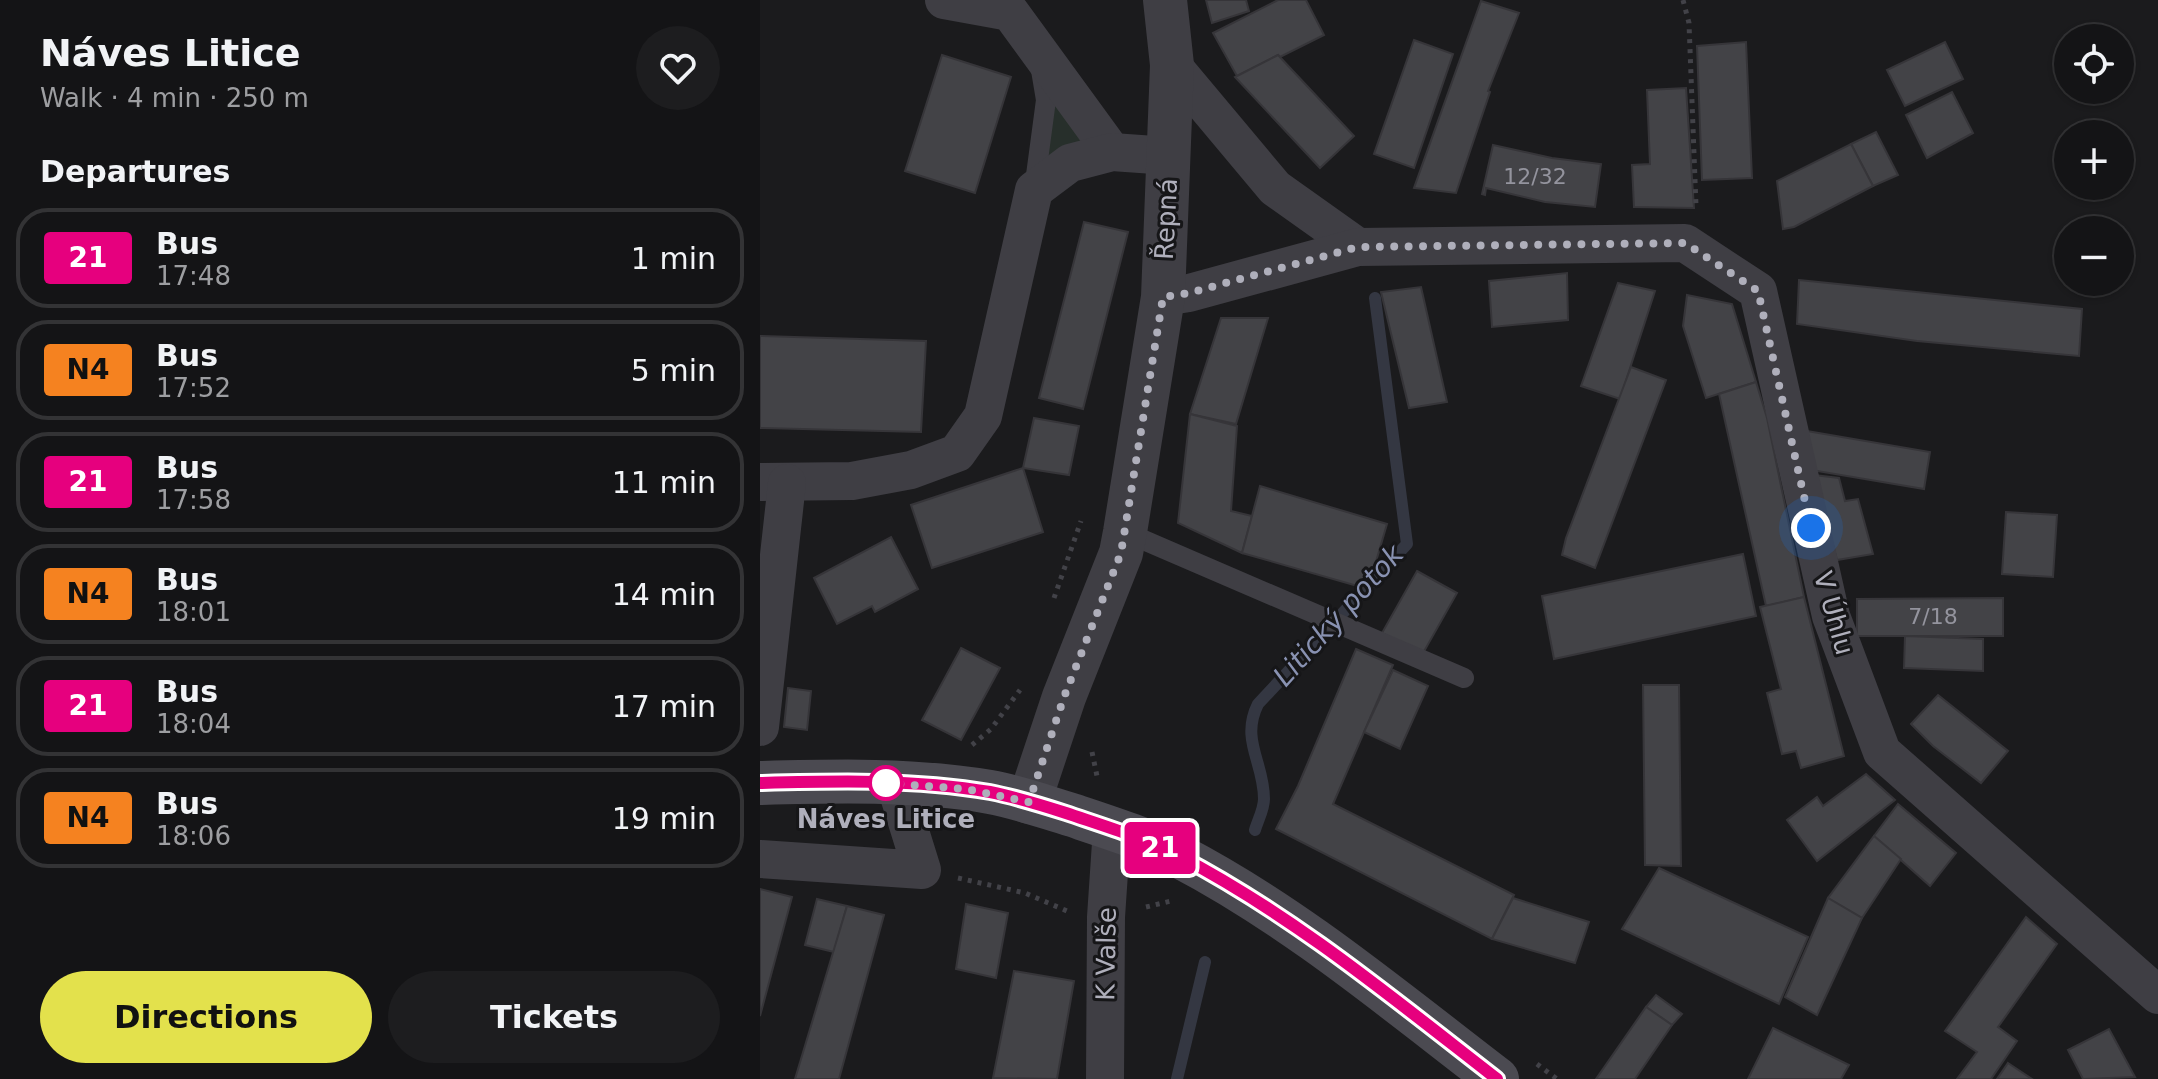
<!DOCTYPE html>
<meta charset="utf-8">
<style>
body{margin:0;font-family:"DejaVu Sans",sans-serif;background:#1d1d1f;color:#f1f3f6;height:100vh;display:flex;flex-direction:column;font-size:30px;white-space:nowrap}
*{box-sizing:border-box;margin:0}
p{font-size:26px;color:#9d9ea1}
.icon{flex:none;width:44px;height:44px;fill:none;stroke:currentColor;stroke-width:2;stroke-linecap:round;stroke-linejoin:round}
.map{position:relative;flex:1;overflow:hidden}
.panel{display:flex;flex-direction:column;background:#141416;width:760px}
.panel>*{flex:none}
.badge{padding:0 16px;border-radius:6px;font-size:28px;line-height:52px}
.tools{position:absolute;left:1294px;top:24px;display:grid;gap:16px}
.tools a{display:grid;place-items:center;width:80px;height:80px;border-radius:50%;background:#141416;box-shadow:0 2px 6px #0004,0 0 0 2px #333335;font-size:40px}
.you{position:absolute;width:40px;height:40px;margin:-20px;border:6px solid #fff;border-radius:50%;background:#1a73e8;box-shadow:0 0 0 12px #1a73e833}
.map>.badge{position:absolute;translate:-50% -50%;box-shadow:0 0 0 4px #fff}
h2{padding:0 40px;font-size:30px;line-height:72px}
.round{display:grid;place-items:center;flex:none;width:84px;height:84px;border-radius:42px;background:#1d1d1f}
.summary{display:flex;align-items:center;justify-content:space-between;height:136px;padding:0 40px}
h1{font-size:38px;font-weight:700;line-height:60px}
.primary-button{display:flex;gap:16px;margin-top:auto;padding:16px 40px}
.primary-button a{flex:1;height:92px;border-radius:48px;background:#e3e14c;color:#111;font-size:32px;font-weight:700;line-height:92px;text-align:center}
.primary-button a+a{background:#1d1d1f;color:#f1f3f6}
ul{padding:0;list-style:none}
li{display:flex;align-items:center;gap:24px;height:100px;margin:0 16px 12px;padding:0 24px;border:4px solid #333335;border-radius:32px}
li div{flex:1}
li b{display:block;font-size:30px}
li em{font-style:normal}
li .badge{min-width:88px;font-weight:700;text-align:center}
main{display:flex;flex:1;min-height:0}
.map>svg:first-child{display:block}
.green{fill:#272f2b}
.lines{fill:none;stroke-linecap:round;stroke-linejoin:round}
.stream{stroke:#343742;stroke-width:12}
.building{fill:#434347;stroke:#363539;stroke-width:2}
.path{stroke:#424248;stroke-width:5;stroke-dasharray:4 6;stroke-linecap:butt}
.service{stroke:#3f3e44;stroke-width:20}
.minor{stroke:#3f3e44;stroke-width:38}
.tertiary{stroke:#3f3e44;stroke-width:44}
.secondary{stroke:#4b4a51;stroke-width:44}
.line-casing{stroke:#fff;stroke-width:18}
.line{stroke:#e6007e;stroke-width:12}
.walk{stroke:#afafbb;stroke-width:8;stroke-dasharray:0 14.4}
.stop-dot{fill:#fff;stroke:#e6007e;stroke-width:4}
.labels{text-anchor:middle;stroke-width:6;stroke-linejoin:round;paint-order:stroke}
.number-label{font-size:22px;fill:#94949e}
.street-label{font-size:26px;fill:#afafbb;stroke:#161618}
.stop-label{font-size:26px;font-weight:bold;fill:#afafbb;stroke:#161618}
.water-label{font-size:28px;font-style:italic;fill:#8992b2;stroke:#161618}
</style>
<main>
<section class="panel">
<div class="summary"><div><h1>Náves Litice</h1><p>Walk · 4 min · 250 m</p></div><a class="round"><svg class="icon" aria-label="heart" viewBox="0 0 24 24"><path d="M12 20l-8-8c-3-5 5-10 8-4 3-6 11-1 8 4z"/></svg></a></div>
<h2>Departures</h2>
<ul>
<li><span class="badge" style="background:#e6007e;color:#fff">21</span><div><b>Bus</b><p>17:48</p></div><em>1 min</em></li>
<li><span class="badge" style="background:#f58220;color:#111">N4</span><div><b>Bus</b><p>17:52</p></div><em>5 min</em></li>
<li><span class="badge" style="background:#e6007e;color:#fff">21</span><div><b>Bus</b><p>17:58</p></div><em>11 min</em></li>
<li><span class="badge" style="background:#f58220;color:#111">N4</span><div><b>Bus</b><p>18:01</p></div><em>14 min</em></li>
<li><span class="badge" style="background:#e6007e;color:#fff">21</span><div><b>Bus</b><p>18:04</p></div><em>17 min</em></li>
<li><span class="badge" style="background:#f58220;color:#111">N4</span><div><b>Bus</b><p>18:06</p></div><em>19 min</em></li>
</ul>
<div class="primary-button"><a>Directions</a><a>Tickets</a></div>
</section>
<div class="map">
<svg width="1398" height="1079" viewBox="0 0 1398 1079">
<rect width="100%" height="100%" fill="#1b1b1d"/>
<path class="green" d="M277,49L352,152L274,190Z"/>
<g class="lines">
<g class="stream">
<path d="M495,830C498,820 504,809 504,799C504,762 480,740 498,704L647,544L615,298"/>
<path d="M417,1079L445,962"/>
</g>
</g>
<g class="building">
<path d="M446,0H486L489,11L452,23Z"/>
<path d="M518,0H546L564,35L520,57L518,55L477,76L453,33Z"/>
<path d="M721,1L759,13L728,91L730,92L696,193L654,188Z"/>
<path d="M654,40L693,54L654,168L614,154Z"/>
<path d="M986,42L992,178L942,180L937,46Z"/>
<path d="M1185,42L1203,79L1145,106L1127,70Z"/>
<path d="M182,55L251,77L215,193L145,171Z"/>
<path d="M518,55L594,136L560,168L475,77Z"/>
<path d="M926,88L934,208L874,207L872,165L890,164L887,90Z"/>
<path d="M1192,92L1213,133L1167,158L1146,115Z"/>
<path d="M1116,132L1138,175L1113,186L1091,144Z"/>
<path d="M1091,144L1113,186L1034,227L1023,229L1017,181Z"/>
<path d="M733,145L792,158L841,164L835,207L785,202L726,188L725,195L722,194Z"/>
<path d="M324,222L368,232L323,409L279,398Z"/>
<path d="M807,273L808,320L732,327L729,281Z"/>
<path d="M1039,280L1322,309L1319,356L1157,341L1037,324Z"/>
<path d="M858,283L895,291L860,399L821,386Z"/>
<path d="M661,287L687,402L649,408L621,292Z"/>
<path d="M927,295L972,304L996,382L946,398L923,326Z"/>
<path d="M461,318H508L476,424L430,414Z"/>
<path d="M0,336L166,341L161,432L0,428Z"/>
<path d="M871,367L906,380L835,568L802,555L806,538Z"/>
<path d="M996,382L1007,418L1044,597L1006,606L959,394Z"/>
<path d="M430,414L477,426L471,511L492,516L482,553L418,523Z"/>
<path d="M274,418L319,426L309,475L263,468Z"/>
<path d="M1047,431L1170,452L1164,489L1051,470Z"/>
<path d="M263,468L283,532L172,568L151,505Z"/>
<path d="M1054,475L1079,478L1085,501L1098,499L1113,554L1077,560Z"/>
<path d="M500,486L627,524L608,589L482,553Z"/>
<path d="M1246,512L1297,515L1293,577L1242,574Z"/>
<path d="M131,537L158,589L115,612L112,606L77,624L54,578Z"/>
<path d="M983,554L996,616L794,659L782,596Z"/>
<path d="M657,571L697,593L662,655L622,633Z"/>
<path d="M1044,597L1084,756L1041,768L1036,751L1022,754L1007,693L1021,689L1000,607Z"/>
<path d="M1243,598V636H1097V599Z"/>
<path d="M1145,636L1223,639V671L1144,668Z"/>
<path d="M201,648L240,668L201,740L162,720Z"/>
<path d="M596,649L633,665L573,804L754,895L732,939L516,829L538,786Z"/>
<path d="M633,670L668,686L640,749L604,732Z"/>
<path d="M883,685H919L921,866L885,865Z"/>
<path d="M28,688L51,691L47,730L24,727Z"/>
<path d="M1178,695L1248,751L1221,783L1173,746L1151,724Z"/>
<path d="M1106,774L1135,800L1057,861L1027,820L1057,797L1063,806Z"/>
<path d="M1138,804L1196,853L1170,886L1114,836Z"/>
<path d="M1114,836L1141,859L1102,918L1068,898Z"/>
<path d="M899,868L1048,937L1019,1004L862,929Z"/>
<path d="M0,889L32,897L0,1016Z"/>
<path d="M753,898L829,922L815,963L732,939Z"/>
<path d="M1068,898L1102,918L1057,1015L1025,997Z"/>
<path d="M57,899L87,906L74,952L45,945Z"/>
<path d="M206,904L248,913L236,978L196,969Z"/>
<path d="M87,906L124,915L79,1079H35Z"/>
<path d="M1266,917L1297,944L1238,1027L1257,1041L1231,1079H1197L1217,1052L1185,1031Z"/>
<path d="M254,971L314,981L297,1079L233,1078Z"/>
<path d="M896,995L922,1014L912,1025L886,1007Z"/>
<path d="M886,1007L912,1025L875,1079H836Z"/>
<path d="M1013,1028L1089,1065L1081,1079H988Z"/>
<path d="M1349,1029L1375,1077L1323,1079L1308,1050Z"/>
<path d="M1248,1063L1272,1079H1237Z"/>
</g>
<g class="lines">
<g class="path">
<path d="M923,0L929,23L936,206"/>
<path d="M294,598L321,521"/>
<path d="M212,745L231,729L260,690"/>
<path d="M332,752L338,781"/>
<path d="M198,878L265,893L307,911"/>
<path d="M386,907L411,901"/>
<path d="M777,1064L797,1079"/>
</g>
<g class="service">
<path d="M274,190L286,100L280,64"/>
<path d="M365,532L704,678"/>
</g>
<g class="minor">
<path d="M184,0L250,12L352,152"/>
<path d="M412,65L515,188L598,247"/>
<path d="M403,297L429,293L598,247L925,243L998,291L1071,616L1122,752L1398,995"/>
<path d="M0,482L92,481L151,470L197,453L223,416L274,190L310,163L352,152L409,156"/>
<path d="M0,727L27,483"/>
<path d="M0,859L162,870L135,783"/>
<path d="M345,1079L346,917L352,828"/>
</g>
<path class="tertiary" d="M269,802L304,697L361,553L365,532L403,297L412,65L405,0"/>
<path class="secondary" d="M0,783C76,781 154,779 230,792C258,797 285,807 312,815C348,827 386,839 419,856C534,916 635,1001 737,1079"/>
</g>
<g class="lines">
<g class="line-casing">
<path id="line" d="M0,783C76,781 154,779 230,792C256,797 281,805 306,813C344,826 384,838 419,856C534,916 635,1000 737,1079"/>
</g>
<use href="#line" class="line"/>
<path class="walk" d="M126,783L206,789L269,802L304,697L361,553L403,297L429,293L598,247L925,243L998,291L1051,528"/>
</g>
<circle class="stop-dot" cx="126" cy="783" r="16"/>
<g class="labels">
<g class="number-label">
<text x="775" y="184">12/32</text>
<text x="1173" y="624">7/18</text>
</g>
<g class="street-label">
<text transform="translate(406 219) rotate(-87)" y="9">Řepná</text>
<text transform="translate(1074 613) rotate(74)" y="9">V Úhlu</text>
<text transform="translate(346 954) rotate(-89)" y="9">K Valše</text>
</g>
<g class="stop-label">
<text x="126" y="828">Náves Litice</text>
</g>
<g class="water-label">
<text transform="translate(578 615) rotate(-48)" y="10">Litický potok</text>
</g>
</g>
</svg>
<div class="tools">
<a><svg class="icon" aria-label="locate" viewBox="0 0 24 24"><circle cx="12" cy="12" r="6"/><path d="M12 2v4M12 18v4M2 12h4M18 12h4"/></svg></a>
<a>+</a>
<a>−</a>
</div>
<div class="you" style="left:1051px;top:528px"></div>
<b class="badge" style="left:400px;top:848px;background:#e6007e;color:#fff">21</b>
</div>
</main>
